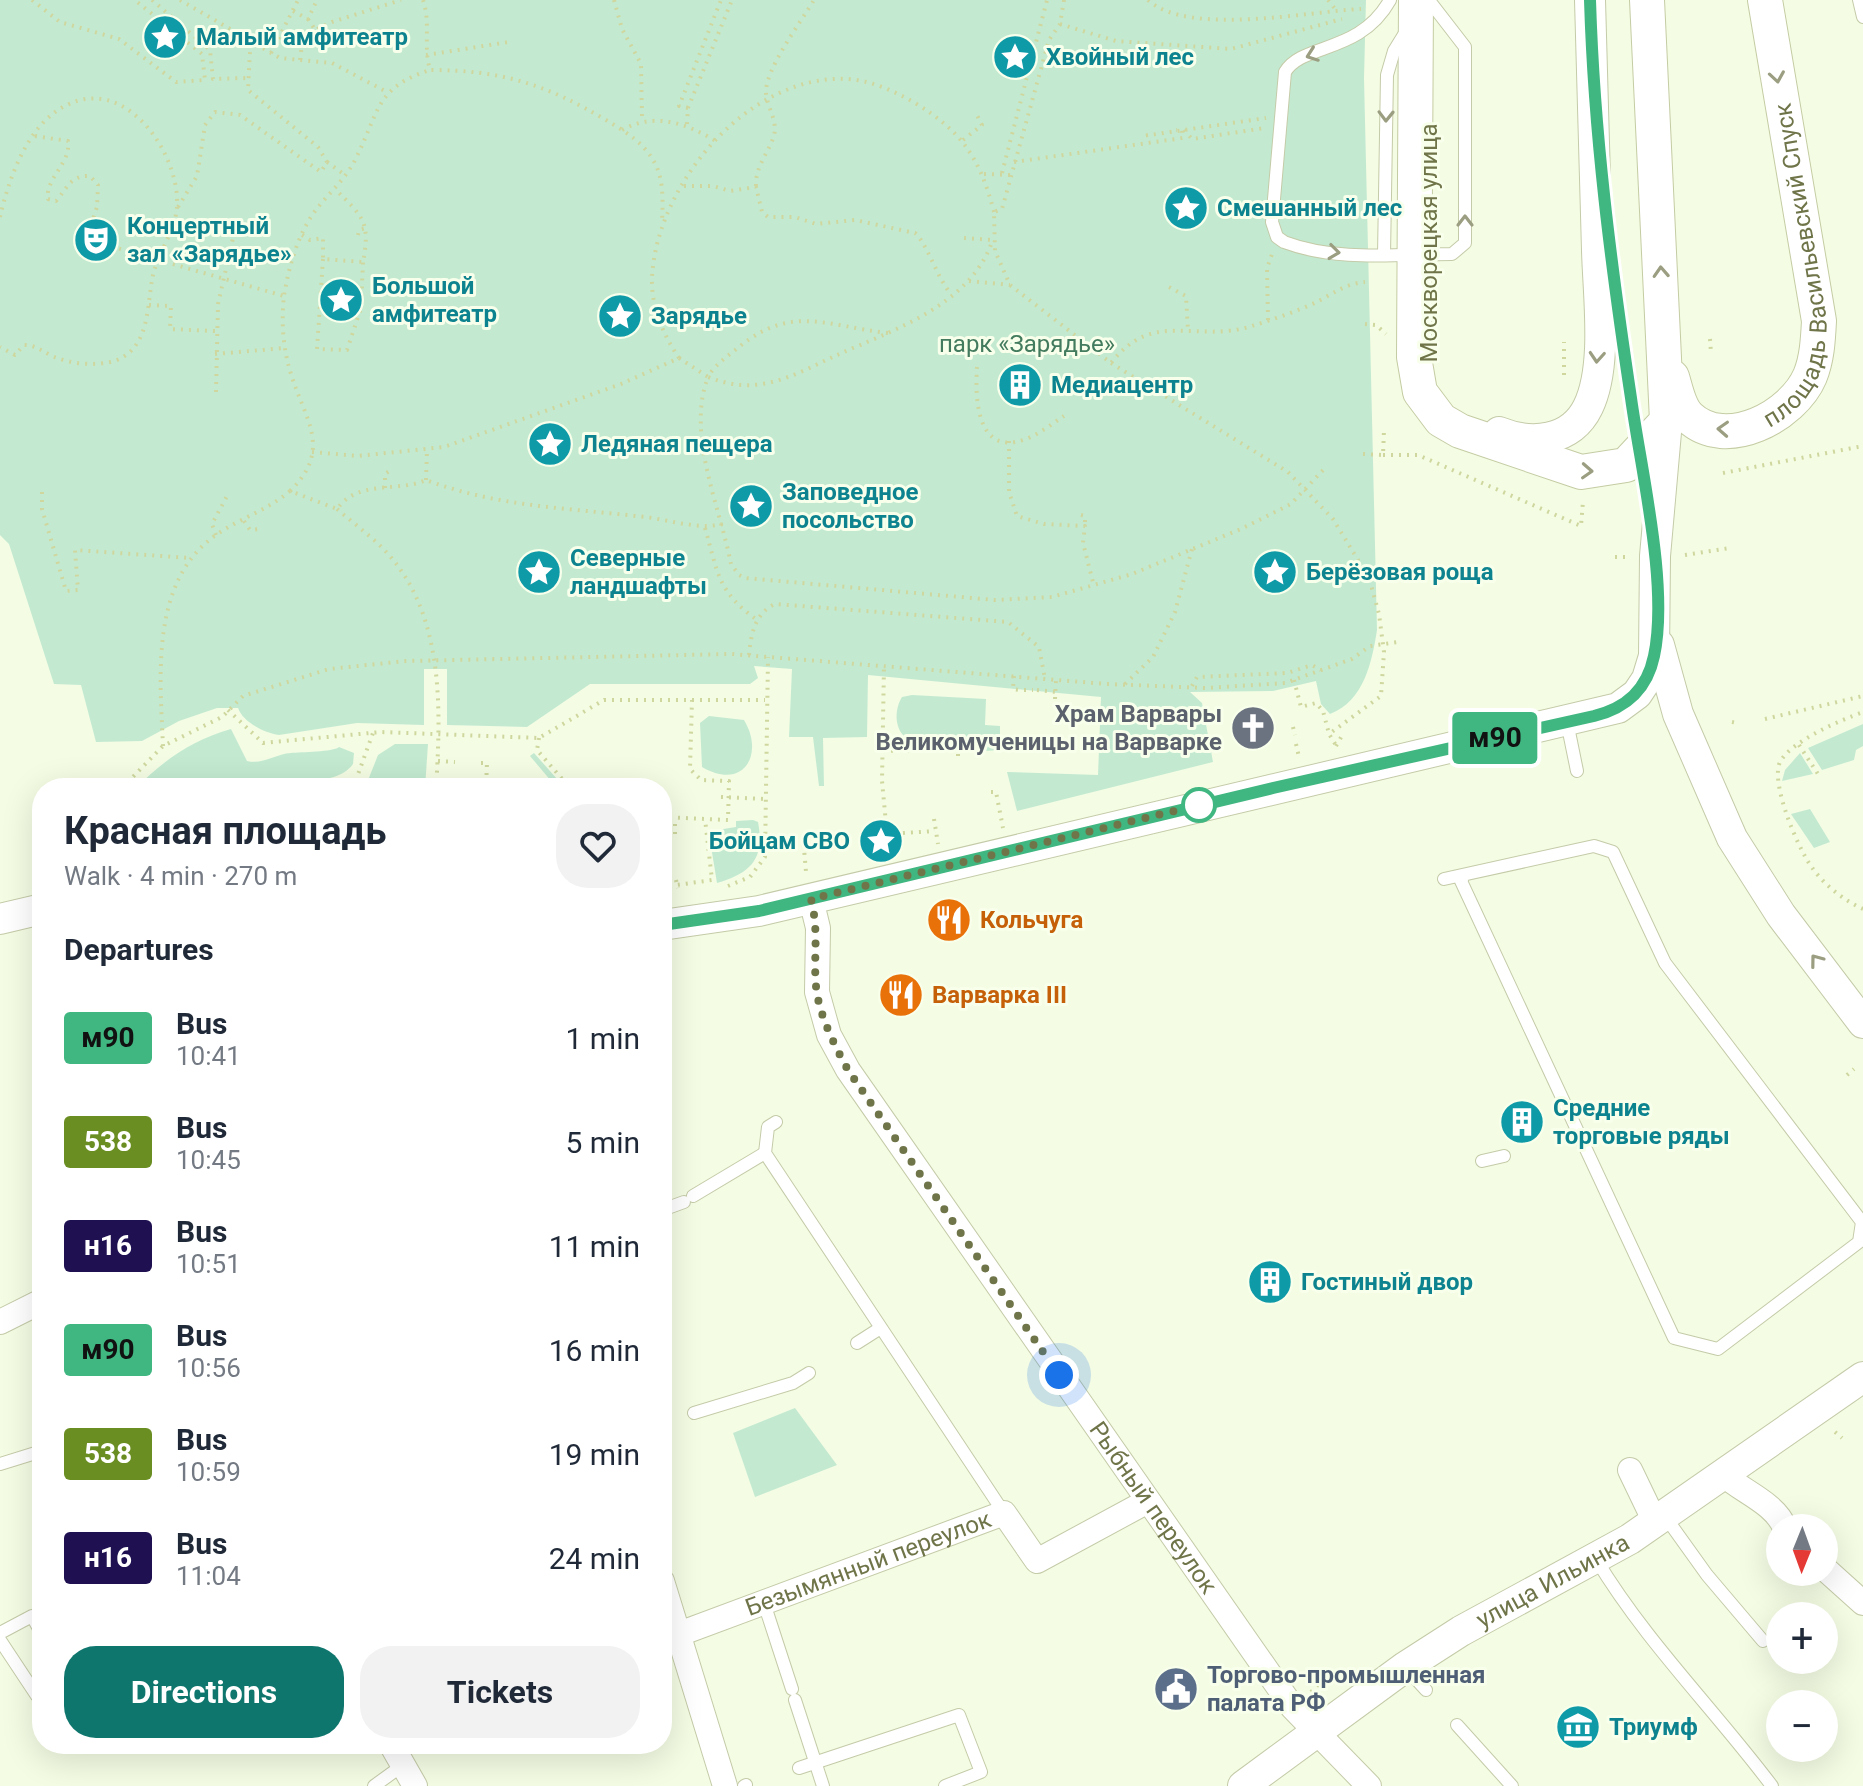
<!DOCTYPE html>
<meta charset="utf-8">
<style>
body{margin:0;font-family:Roboto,sans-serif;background:#f2f2f3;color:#1f2937;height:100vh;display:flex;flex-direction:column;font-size:30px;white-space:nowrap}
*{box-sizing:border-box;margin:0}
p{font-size:26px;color:#747a83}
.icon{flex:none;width:44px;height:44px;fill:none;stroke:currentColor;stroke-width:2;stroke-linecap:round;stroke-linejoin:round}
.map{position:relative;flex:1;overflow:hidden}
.sheet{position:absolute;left:32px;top:778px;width:640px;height:976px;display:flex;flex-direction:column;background:#fff;border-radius:32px;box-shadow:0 8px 32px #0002}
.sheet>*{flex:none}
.badge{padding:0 16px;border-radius:6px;font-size:28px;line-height:52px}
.needle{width:52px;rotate:181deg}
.tools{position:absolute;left:1766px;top:1514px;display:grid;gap:16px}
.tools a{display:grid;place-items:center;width:72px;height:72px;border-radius:50%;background:#fff;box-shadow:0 8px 32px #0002;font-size:40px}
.you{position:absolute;width:40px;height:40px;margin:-20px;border:6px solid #fff;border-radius:50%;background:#1a73e8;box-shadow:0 0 0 12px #1a73e833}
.map>.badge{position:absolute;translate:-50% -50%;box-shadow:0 0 0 4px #fff}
h2{padding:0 32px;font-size:30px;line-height:72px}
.round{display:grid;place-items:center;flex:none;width:84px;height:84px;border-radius:32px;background:#f2f2f3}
.summary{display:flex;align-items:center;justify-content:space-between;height:136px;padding:0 32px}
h1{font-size:38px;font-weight:700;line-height:60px}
.primary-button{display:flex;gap:16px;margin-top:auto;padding:16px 32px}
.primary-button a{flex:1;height:92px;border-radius:32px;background:#0f766e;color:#fff;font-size:32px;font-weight:700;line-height:92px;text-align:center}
.primary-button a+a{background:#f2f2f3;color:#1f2937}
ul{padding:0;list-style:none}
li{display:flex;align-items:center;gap:24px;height:104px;padding:0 32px}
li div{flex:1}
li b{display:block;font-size:30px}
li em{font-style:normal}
li .badge{min-width:88px;font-weight:700;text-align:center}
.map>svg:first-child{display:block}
.green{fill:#c3ead1}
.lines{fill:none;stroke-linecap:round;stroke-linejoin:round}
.service-casing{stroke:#c4cba8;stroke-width:14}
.minor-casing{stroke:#c4cba8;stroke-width:26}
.tertiary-casing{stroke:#c4cba8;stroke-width:32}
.secondary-casing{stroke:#c4cca3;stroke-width:36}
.path{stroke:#cfd79f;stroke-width:4;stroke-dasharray:2 6;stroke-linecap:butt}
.service{stroke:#fff;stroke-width:12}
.minor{stroke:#fff;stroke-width:24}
.tertiary{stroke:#fff;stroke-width:30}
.secondary{stroke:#fff;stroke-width:34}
.path-bridge{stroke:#cfd79f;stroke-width:4;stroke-dasharray:2 6;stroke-linecap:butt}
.oneway{stroke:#9b9e80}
.line-casing{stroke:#fff;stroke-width:18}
.line{stroke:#40b781;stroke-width:12}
.walk{stroke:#707549;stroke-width:8;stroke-dasharray:0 14.4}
.stop-dot{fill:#fff;stroke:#40b781;stroke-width:4}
.labels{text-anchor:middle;stroke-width:6;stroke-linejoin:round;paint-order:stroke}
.culture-label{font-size:24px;font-weight:bold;fill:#0d838f;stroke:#f8ffeb;text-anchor:start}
.street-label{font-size:24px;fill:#707549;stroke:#f8ffeb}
.park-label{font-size:24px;fill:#427b5d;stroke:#f8ffeb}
.worship-label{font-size:24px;font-weight:bold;fill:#5b616d;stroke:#f8ffeb;text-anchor:end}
.food-label{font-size:24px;font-weight:bold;fill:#c56008;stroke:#f8ffeb;text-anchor:start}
.service-label{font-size:24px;font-weight:bold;fill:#4e5e75;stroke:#f8ffeb;text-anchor:start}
</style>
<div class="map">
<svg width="1863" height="1786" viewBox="0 0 1863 1786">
<rect width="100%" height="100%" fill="#f4fce4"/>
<g class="green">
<path d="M0,0H1366L1364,78L1377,630C1372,662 1364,701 1330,714L1321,704L1316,681L1273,691L1190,692L1202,703L1213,762L1017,811L1007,772L1098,775L1101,697L868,675L867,737L823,738L824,786H819L813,737H789L792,669L754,666L758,678L750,684H590L527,727L447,725V669H424V725L357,723L279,735C264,733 243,722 238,708H217L179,721L142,741L96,742L81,685L54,684L9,544L0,535Z"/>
<path d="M912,695L986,699L985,725L1000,726V750L985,751L984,737L904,736C894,726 895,708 902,697Z"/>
<path d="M709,716L744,720C765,755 743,791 702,767L700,723Z"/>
<path d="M1863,724V746L1856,750L1854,760L1822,770L1808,748Z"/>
<path d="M231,729L247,761C263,765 275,754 291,753C301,752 333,752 339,747L354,753L353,764C338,785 301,780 278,779L277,788H241V778L136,788C164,760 192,740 231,729Z"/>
<path d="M395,744H428L425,788H365L378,755Z"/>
<path d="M534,753L565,788H557L530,756Z"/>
<path d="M1800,753L1813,774L1782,781L1785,770Z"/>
<path d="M1810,809L1830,842L1814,848L1791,814Z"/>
<path d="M753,820L758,822C765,859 751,873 717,883L709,834L711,831L736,827V821Z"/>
<path d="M795,1408L837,1465L755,1497L733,1433Z"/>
</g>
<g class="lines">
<g class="service-casing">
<g id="service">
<path d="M1390,0C1360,54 1302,43 1285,72L1272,222L1277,237L1284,242C1337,262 1397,254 1452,254L1465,243V47L1431,3"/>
<path d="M1859,0L1863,17"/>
<path d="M1384,255L1387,75L1394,51L1407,30"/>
<path d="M1611,269L1648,508"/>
<path d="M1567,722L1577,771"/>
<path d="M1444,879L1594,846L1613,852L1665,963L1862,1222L1859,1242L1718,1349L1674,1338L1461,881L1464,875"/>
<path d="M776,1122L768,1127L765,1153L1004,1513"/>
<path d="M1482,1161L1504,1156"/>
<path d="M693,1196L765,1153"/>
<path d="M662,1210L684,1202"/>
<path d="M857,1343L879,1329"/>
<path d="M694,1413L793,1383L809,1373"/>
<path d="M0,1464L42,1451"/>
<path d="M1664,1515L1707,1575L1763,1641"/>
<path d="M1596,1559C1646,1642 1714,1709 1772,1786"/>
<path d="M764,1603L792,1689"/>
<path d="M0,1633L32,1616L42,1634"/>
<path d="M0,1640L37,1696L42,1693"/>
<path d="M1406,1668L1426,1690"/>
<path d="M795,1700L823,1786"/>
<path d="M1457,1725L1512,1786"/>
<path d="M799,1768L959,1715L981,1772L945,1786"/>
<path d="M374,1786L403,1765"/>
<path d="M744,1786L746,1785"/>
</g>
</g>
<g class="minor-casing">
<g id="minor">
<path id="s1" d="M811,899L818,928L817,992L829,1035L848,1070L1293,1708L1369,1786"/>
<path d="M0,1322L42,1301"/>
<path d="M1630,1470L1655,1522"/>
<path d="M1724,1475C1743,1492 1775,1503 1785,1528"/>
<path d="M1824,1568L1863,1603"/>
<path d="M662,1581L725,1786"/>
<path id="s2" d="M679,1634L1004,1513L1037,1561L1146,1502"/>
<path d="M391,1744L415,1786"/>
</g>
</g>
<g class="tertiary-casing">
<g id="tertiary">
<path d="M1499,432C1531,445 1571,442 1588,407C1608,366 1598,295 1597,250C1595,166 1592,83 1590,0"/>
<path d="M1659,645L1678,714L1732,838L1781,915L1863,1023"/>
<path d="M0,919L42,909"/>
<path d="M662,925L759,911L1618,708L1637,694L1647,679L1654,656L1655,556L1667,421"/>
<path id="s3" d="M1243,1786L1405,1667L1461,1631L1630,1539L1863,1377"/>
</g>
</g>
<g class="secondary-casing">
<g id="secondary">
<path d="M1416,0L1414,357L1420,392L1441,420L1460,431L1581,472L1626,465L1667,421L1647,0"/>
<path id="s4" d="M1672,377C1676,390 1679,408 1689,417C1726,452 1793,416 1810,376C1817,359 1818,340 1819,321L1765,0"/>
</g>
</g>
<g class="path">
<path d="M32,0L60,22L119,39L176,82L205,80L202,54L136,1"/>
<path d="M152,0L210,50L213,79L248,78"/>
<path d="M180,0L280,58L332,63L387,92"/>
<path d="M423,0C431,23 423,46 430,70C501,70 545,84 606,120C624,131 642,141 653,160C664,177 663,201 662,221"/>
<path d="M614,0L622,29L641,64L642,119"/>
<path d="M1064,0L1060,24L1049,40L1002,209L994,212L995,251L1010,285L1111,363C1154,308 1195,344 1252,326C1271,320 1292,313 1310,305C1331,296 1342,284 1365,282"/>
<path d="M1148,0C1188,37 1310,11 1361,9"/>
<path d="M1328,0L1336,10"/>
<path d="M293,11L308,19L317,0"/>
<path d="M308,19L320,37L336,30"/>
<path d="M1060,24L1116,41L1231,49L1342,19"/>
<path d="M271,53L298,0"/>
<path d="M426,55L509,42"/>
<path d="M300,60L303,36L332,22L401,0"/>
<path d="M688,108L679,106L721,0"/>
<path d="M687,124L688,108L732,0"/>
<path d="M622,130C655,112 685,123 716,141"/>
<path d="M1184,130L1192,139L1265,128"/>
<path d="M1148,135L1143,136L1266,118"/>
<path d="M35,136L68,141C71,164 45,178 48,199L56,201C67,189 70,175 90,176L98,185L97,207L89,231"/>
<path d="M963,140L982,125L975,111"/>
<path d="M327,162L345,175"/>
<path d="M1014,162L1183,138L1182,130H1176"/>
<path d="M1002,173L1047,0"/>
<path d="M984,174L1011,175"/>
<path d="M684,186H713L730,191L756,187L762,212L768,217H795L816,224L855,220L915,233C927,243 937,278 951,294"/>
<path d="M756,186C755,166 769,153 774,135C778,121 767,107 766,93C765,69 801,22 814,0"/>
<path d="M178,207L197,176L205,125L215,112L240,115L321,172L327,162L318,147L248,90L250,51L254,43"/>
<path d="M0,217C9,178 28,123 67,105C126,75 180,154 177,206C176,231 156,255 152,280C147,308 149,347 117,360C97,367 70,364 52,356C42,351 35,345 24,345L15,355L0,347"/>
<circle cx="88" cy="239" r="8"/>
<path d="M302,235L310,240L323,238V259L363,262C371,221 362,216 335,189"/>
<path d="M358,235L359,230L366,228"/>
<path d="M964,238L993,240"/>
<path d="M96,242L284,296"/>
<path d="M323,259L317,349L347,350L361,308L363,262"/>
<path d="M969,281L1010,285"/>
<path d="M1169,287L1186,296L1188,331"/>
<path d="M149,305L171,306L170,329L215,331"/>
<path d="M1268,320L1267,268L1272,254"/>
<path d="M1365,324L1376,325L1386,334"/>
<path d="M888,333C826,326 792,304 739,347C728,356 715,364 708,377C726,384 743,387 762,384C788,380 813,366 837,355C893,330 969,306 992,242"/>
<path d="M1710,339L1711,353"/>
<path d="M215,354L285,348"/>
<path d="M679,358L708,377C686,434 720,507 731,564L739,575L745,578L995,600L1052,597L1132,574L1241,529L1291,504L1326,467"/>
<path d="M1111,363L1288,472L1333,519L1369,578L1379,614L1384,652L1381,696L1329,734L1337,747"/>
<path d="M977,367C975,397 976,458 1026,439C1039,434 1052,424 1064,416"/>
<path d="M1564,375V342"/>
<path d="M216,392L218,304L233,238"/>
<path d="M1009,441V492L1017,516L1044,524L1085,526L1083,543L1094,586"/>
<path d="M312,452L358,456L444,447L621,384L679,358C663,335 651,306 652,278C656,185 748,74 847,79C870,80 894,91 915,103C963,132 980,159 994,212"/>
<path d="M1363,454L1383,455L1384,430"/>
<path d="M1383,455H1418L1581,526L1583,501"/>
<path d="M1723,473L1863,446"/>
<path d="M426,480L427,450"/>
<path d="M385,488V474L391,470"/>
<path d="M290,491C333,449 305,420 291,374C283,349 281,322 284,296C289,265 299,230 319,206C332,190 347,177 356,158C379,113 375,87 430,70"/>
<path d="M42,492V509L66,591L78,590L75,550L190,558"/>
<path d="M337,509C354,524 373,537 388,554C444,616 441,709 436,788"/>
<path d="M1081,515L1085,516V525"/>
<path d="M244,521L250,530L261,529"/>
<path d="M705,528C718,573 717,591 757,620"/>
<path d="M216,535L212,524L227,496"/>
<path d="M1685,555L1730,548"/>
<path d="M1615,557H1630"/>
<path d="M749,655C751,634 755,613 775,604L1008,622L1039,647L1045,679"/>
<path d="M1014,676L1013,689L1020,690"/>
<path d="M1294,680L1301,707L1316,703L1323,711L1329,734"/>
<path d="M1125,684L1153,657L1175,612L1192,549"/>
<path d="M1192,686L1197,677L1287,673L1312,665L1321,670"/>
<path d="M1024,690H1033"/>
<path d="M1037,690L1056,692"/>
<path d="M1055,699L1056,680"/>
<path d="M228,710L263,743L381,732L539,738L604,700H765"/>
<path d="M1765,719L1863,696"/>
<path d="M1732,722L1737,723"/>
<path d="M1293,727L1295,735"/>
<path d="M539,738L537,750L570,788"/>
<path d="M1296,744L1299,757"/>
<path d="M1799,745L1818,774"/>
<path d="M163,746C160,676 150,581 216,535C240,518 268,510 290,491L337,509C358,479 397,493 426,480C498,507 569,508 645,517C671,520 697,530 723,524"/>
<path d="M1336,746L1343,734"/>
<path d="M883,751L958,749V758"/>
<path d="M438,761L455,762"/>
<path d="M481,763H487L486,788"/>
<path d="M122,788L163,746L222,717L243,696L329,669L406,661L731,654L1107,684L1206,688L1285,683L1352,659L1370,646L1398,642"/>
<path d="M353,788L373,733"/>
<path d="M991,792H996L1003,828"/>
<path d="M721,797L764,799"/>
<path d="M662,817L728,820L729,781L701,780L690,769L692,700"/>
<path d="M666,817L667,804"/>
<path d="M934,819L938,844"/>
<path d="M887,834L935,831"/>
<path d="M670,837H675V818"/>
<path d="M803,837L806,872"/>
<path d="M876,858L873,835L887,834L882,781L884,665"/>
<path d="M728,886L750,877L765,857L768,657"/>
<path d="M662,887L712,880L705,819"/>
<path d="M1863,909C1843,900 1823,884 1811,866C1798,848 1770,783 1780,762C1791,741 1841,720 1863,712"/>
<path d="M1847,1075L1854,1069"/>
<path d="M37,1147L42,1145"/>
<path d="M1835,1432L1842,1438"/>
<path d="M1311,1692L1333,1670L1340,1684"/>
</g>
<use href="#service" class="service"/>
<use href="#minor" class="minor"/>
<use href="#tertiary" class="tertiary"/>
<use href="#secondary" class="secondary"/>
<path class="path-bridge" d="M676,880L678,888"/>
</g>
<defs><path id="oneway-chevron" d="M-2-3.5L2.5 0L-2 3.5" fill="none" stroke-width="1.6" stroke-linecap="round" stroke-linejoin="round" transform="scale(2)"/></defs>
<g class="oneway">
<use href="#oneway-chevron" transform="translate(1312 55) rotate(160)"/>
<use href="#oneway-chevron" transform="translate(1777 77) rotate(81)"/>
<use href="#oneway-chevron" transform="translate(1386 116) rotate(91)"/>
<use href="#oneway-chevron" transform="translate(1465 221) rotate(-90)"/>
<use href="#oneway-chevron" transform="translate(1334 252) rotate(7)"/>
<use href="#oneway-chevron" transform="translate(1661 272) rotate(-93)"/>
<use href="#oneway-chevron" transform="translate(1597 357) rotate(94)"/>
<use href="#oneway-chevron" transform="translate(1723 429) rotate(-177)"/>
<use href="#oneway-chevron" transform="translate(1587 471) rotate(3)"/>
<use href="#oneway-chevron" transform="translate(1816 960) rotate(-127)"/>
</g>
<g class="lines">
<g class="line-casing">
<path id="line" d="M662,925L759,911L1273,788L1594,716C1626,708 1647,690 1654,656C1669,586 1641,471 1631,398C1611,265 1594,134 1590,0"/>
</g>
<use href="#line" class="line"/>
<path class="walk" d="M1059,1375L848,1070C835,1046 822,1021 817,994C812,962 820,935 811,899L1199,805"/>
</g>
<defs>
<g id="sight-disc" transform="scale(2.3)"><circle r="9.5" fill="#0f9aa8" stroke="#f8ffeb"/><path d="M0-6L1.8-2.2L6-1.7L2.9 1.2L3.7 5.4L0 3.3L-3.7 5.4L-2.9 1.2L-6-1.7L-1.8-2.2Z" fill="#fff"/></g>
<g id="theatre-disc" transform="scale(2.3)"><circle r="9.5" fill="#0f9aa8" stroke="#f8ffeb"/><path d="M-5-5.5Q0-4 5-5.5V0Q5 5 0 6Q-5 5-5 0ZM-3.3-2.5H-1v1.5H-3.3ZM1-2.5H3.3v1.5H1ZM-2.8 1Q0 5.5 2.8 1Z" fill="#fff"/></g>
<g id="building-disc" transform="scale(2.3)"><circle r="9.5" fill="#0f9aa8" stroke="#f8ffeb"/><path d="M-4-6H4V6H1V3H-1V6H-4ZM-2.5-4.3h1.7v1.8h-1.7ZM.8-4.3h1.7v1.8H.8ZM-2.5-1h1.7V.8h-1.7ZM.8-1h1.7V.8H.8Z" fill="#fff"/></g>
<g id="church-disc" transform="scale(2.3)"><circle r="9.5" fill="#6b7280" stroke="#f8ffeb"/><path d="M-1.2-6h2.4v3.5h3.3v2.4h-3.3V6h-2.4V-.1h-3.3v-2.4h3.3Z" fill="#fff"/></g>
<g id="restaurant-disc" transform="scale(2.3)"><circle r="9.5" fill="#e8710a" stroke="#f8ffeb"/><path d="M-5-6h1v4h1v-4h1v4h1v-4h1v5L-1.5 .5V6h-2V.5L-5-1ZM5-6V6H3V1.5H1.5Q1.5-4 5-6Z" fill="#fff"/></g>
<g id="civic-disc" transform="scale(2.3)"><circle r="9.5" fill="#5c6f8a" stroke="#f8ffeb"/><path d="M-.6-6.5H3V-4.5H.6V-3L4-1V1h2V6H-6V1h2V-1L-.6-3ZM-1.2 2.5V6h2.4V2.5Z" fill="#fff"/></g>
<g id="museum-disc" transform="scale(2.3)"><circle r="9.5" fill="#0f9aa8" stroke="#f8ffeb"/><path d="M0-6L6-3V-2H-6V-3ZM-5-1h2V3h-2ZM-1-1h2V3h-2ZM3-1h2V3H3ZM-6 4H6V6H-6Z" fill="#fff"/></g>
</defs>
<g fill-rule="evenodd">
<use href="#sight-disc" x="165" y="37"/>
<use href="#sight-disc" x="1015" y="57"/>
<use href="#sight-disc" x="1186" y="208"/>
<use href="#theatre-disc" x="96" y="240"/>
<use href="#sight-disc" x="341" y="300"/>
<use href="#sight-disc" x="620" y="316"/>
<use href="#building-disc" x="1020" y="385"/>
<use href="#sight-disc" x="550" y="444"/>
<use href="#sight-disc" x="751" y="506"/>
<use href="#sight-disc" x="539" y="572"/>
<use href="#sight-disc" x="1275" y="572"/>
<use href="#church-disc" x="1253" y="728"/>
<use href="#sight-disc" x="881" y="841"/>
<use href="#restaurant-disc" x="949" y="920"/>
<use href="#restaurant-disc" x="901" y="995"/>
<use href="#building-disc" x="1522" y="1122"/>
<use href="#building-disc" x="1270" y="1282"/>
<use href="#civic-disc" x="1176" y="1689"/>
<use href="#museum-disc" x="1578" y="1727"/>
</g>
<circle class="stop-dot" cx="1199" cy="805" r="16"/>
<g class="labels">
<g class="culture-label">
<text x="196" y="45">Малый амфитеатр</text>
<text x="1046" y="65">Хвойный лес</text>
<text x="1217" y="216">Смешанный лес</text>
<text x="127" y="234">Концертный<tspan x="127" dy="28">зал «Зарядье»</tspan></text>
<text x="372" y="294">Большой<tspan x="372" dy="28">амфитеатр</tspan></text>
<text x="651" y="324">Зарядье</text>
<text x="1051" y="393">Медиацентр</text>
<text x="581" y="452">Ледяная пещера</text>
<text x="782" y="500">Заповедное<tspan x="782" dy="28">посольство</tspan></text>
<text x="570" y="566">Северные<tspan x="570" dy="28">ландшафты</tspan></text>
<text x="1306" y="580">Берёзовая роща</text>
<text x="850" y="849" text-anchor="end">Бойцам СВО</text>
<text x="1553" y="1116">Средние<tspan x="1553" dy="28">торговые ряды</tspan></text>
<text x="1301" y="1290">Гостиный двор</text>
<text x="1609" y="1735">Триумф</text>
</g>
<g class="street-label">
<text transform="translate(1429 243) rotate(-90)" y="8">Москворецкая улица</text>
<text dy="8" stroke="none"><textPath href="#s4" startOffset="296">площадь Васильевский Спуск</textPath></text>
<text dy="8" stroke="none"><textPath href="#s1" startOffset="712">Рыбный переулок</textPath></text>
<text dy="8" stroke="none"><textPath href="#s2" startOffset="202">Безымянный переулок</textPath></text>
<text dy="8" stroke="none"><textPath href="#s3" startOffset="372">улица Ильинка</textPath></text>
</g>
<g class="park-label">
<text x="1027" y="352">парк «Зарядье»</text>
</g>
<g class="worship-label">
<text x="1222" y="722">Храм Варвары<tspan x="1222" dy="28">Великомученицы на Варварке</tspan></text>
</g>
<g class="food-label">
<text x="980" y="928">Кольчуга</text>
<text x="932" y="1003">Варварка III</text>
</g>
<g class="service-label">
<text x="1207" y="1683">Торгово-промышленная<tspan x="1207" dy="28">палата РФ</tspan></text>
</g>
</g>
</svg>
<div class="tools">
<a><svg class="needle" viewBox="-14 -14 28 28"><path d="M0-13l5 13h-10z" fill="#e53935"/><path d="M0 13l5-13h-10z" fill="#747a83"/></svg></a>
<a>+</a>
<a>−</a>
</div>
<div class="you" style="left:1059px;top:1375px"></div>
<b class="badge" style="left:1495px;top:738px;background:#40b781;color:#111">м90</b>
<section class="sheet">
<div class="summary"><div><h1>Красная площадь</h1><p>Walk · 4 min · 270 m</p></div><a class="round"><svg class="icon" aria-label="heart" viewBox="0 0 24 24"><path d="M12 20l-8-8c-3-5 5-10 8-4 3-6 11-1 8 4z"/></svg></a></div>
<h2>Departures</h2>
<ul>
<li><span class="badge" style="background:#40b781;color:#111">м90</span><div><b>Bus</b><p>10:41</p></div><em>1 min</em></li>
<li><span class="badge" style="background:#6b8e23;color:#fff">538</span><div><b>Bus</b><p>10:45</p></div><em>5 min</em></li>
<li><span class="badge" style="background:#1f1051;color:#fff">н16</span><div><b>Bus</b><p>10:51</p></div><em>11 min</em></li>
<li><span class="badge" style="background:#40b781;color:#111">м90</span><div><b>Bus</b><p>10:56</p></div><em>16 min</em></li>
<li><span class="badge" style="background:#6b8e23;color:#fff">538</span><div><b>Bus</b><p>10:59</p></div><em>19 min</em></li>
<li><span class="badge" style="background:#1f1051;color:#fff">н16</span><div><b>Bus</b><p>11:04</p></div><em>24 min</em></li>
</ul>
<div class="primary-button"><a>Directions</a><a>Tickets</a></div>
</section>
</div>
